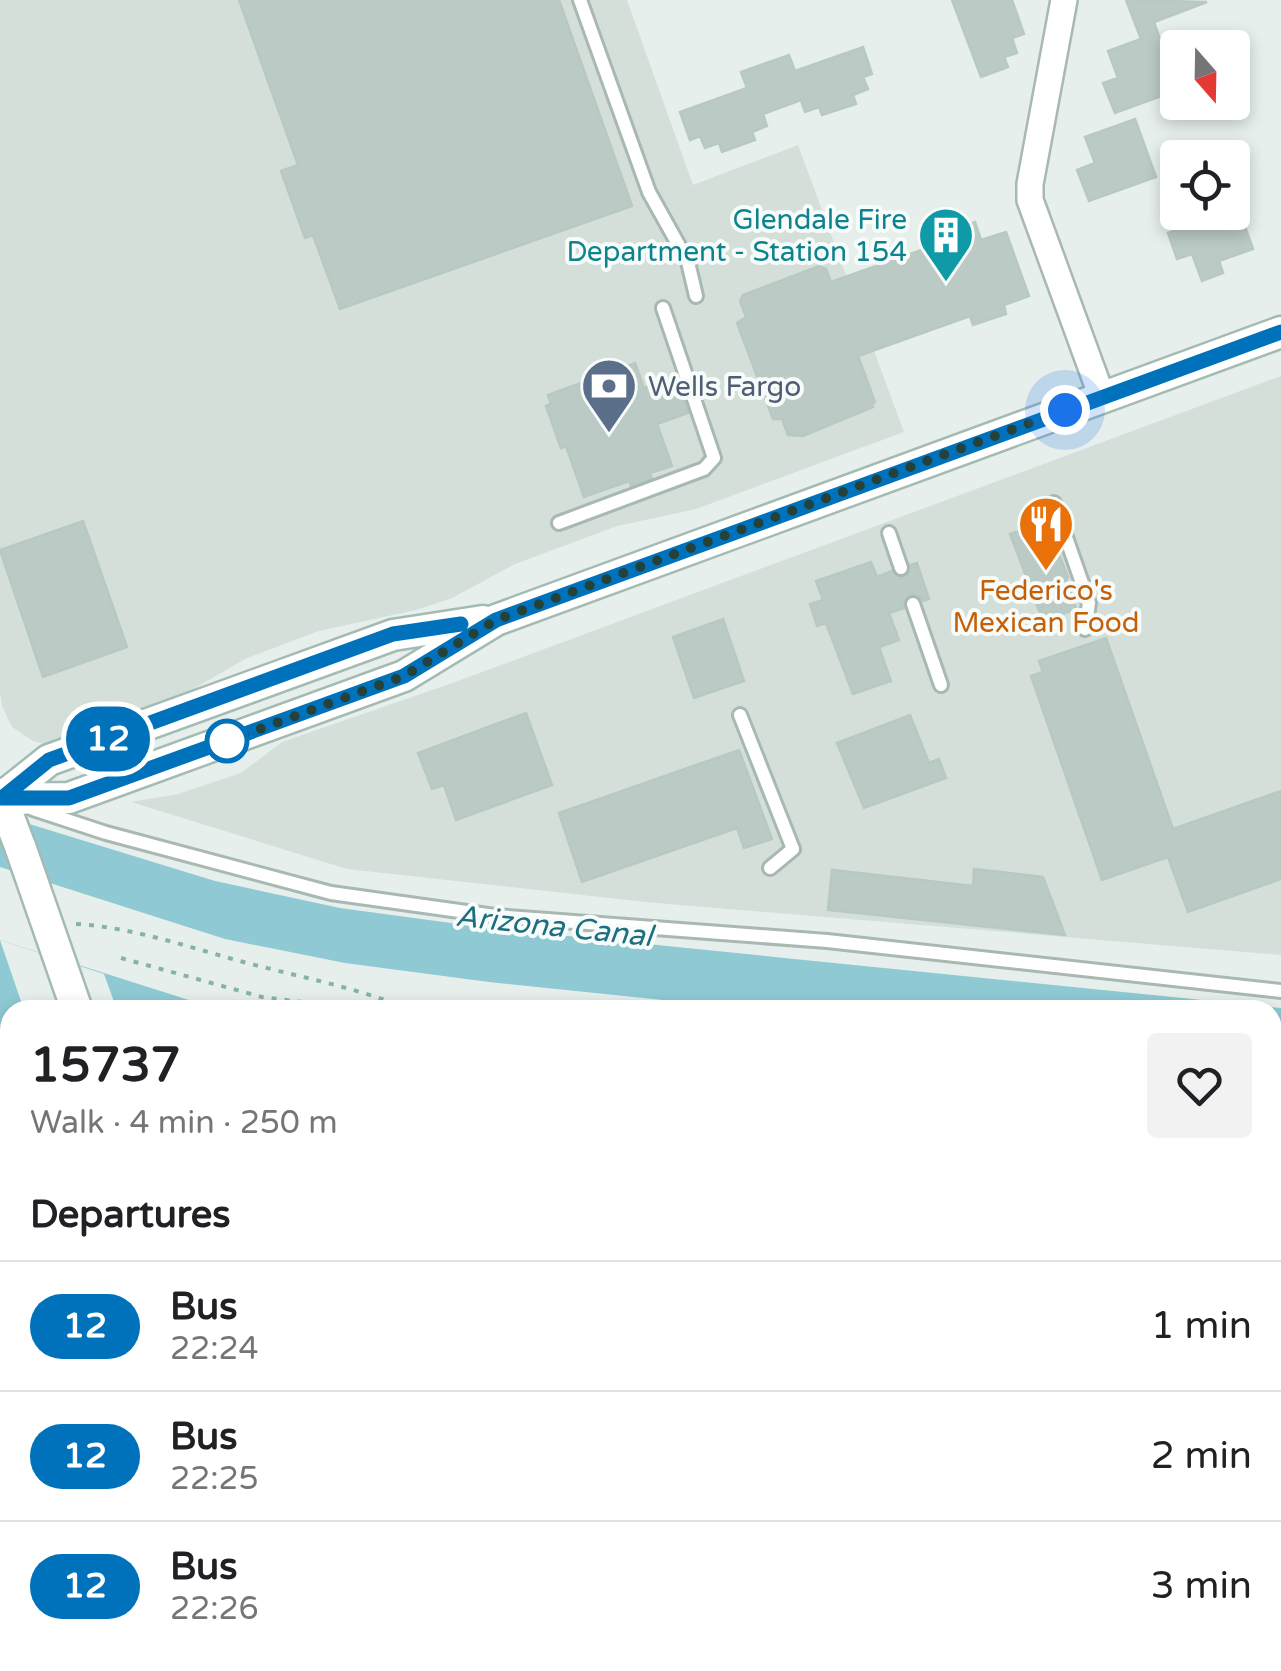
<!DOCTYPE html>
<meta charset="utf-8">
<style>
body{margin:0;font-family:"Varela Round",sans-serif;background:#f2f2f2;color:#202124;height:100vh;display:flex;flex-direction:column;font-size:38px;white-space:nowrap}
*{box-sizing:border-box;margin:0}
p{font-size:32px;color:#757577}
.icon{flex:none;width:55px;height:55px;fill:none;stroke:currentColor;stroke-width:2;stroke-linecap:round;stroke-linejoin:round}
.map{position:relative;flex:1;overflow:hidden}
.details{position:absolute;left:0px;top:1000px;width:1282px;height:672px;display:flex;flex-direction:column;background:#fff;border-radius:30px 30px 0 0;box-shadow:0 5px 15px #0003}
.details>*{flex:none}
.badge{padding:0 20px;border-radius:32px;font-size:35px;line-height:65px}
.needle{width:65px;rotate:160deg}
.controls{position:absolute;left:1160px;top:30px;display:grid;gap:20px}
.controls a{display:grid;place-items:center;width:90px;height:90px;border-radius:10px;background:#fff;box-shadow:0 5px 15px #0003;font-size:50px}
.you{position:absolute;width:50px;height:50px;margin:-25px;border:8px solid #fff;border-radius:50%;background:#1a73e8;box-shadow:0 0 0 15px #1a73e833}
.map>.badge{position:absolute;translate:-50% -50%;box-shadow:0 0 0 5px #fff}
h2{padding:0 30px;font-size:38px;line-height:90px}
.round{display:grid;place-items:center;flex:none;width:105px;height:105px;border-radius:10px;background:#f2f2f2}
.overview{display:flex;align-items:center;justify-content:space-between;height:170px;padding:0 30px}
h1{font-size:48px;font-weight:700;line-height:75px}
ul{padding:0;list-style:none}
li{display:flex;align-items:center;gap:30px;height:130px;padding:0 30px;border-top:2px solid #e0e0e0}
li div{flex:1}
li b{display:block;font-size:38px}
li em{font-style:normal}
li .badge{min-width:110px;font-weight:700;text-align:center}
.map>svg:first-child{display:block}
.built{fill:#d4dfda}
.water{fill:#8ec9d4}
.pier{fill:#e6efeb}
.building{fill:#bbcac4;stroke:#b8c9c2;stroke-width:2.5}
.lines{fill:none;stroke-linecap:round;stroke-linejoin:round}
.lane-casing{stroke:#a8b8b2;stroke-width:18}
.street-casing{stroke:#a8b8b2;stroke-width:30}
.secondary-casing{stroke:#a4bbb3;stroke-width:35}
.path{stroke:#86b3a5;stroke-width:4;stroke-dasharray:5 8;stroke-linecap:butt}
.lane{stroke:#fff;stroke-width:12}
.street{stroke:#fff;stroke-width:25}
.secondary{stroke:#fff;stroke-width:30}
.secondary-bridge-casing{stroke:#a4bbb3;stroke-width:35;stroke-linecap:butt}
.secondary-bridge{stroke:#fff;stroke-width:30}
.line-casing{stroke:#fff;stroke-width:22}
.line{stroke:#0072bc;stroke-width:15}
.walk{stroke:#24423a;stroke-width:10;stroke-dasharray:0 18}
.stop-dot{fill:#fff;stroke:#0072bc;stroke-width:5}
.labels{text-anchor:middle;stroke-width:8;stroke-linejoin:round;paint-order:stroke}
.culture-label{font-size:28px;fill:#0d838f;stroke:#f7fbf9;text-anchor:end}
.service-label{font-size:28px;fill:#4e5e75;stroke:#f7fbf9;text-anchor:start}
.food-label{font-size:28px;fill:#c56008;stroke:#f7fbf9}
.water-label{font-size:30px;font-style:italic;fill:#1c6f80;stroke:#f7fbf9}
</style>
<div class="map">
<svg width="1281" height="1671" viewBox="0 0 1281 1671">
<rect width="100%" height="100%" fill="#e6efeb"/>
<g class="built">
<path d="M0,0H627L693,185L798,145L904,432L696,509L617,526L515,564L452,598L416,610L319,631L245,659L185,694L70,740L44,744L33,741L12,727L2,706L0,692Z"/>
<path d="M1281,376V955L645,902L347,869L131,802L178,794L241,773L282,742L458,681Z"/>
<path d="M0,1068L10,1071V1584L0,1582Z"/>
<path d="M340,1663V1662L658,1663L634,1671H343Z"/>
</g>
<g class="water">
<path d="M0,815L215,881L340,908L488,928L1281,1008V1064L1273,1063L1272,1010H760L489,982L345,963L225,939L0,867Z"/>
<path d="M0,940L192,1001L223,1010H10V1071L0,1068Z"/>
<path d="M1273,1122L1281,1123V1245H1273Z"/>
</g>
<path class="pier" d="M0,940L104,974L117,1010H24Z"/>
<g class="building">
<path d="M239,0H559L632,206L340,309L313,235L305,238L281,171L298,165Z"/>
<path d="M952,0H1012L1024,34L1012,38L1017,53L1004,57L1008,67L981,77Z"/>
<path d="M1126,0L1207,2L1154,22L1178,90L1115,113L1103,83L1118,78L1108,51L1141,39Z"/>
<path d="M863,47L872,74L863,77L868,89L853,95L856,104L822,115L819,107L805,112L801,100L763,114L767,126L752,132L755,140L722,152L719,143L705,148L700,136L690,140L680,112L747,88L741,72L789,55L795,71Z"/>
<path d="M1135,119L1156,177L1089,201L1077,170L1095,163L1085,137Z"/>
<path d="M1238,207L1253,249L1219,261L1223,273L1202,281L1192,254L1177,259L1168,233L1224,212H1232Z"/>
<path d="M975,222L981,240L1006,232L1029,296L1004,305L1006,314L973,325L970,316L858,356L875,402L872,404L873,407L803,436L788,435L782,419H773L737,323L746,317L740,301L743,295L819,266L826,269L831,282L944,242L941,234Z"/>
<path d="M635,363L644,388L676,377L688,413L657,424L672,466L650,473L652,478L631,486L629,481L584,497L566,446L561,448L546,406L551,404L548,395Z"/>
<path d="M83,521L127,647L43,677L0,550Z"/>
<path d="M1046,522L1068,577L1066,578L1076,609L1043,621L1010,534Z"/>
<path d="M871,562L877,577L892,571L900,578L908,575L910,565L917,563L929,599L923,601L916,594L909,595L904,601V608L889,613L899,640L879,647L891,681L853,694L826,623L817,626L810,604L823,600L816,581Z"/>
<path d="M723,619L744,681L694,698L673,637Z"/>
<path d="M1106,638L1173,829L1281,791V879L1188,912L1168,857L1102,880L1031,676L1043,672L1039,661Z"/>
<path d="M526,713L552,785L456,820L444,785L432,789L418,753Z"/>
<path d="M910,715L929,763L939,759L946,778L864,808L837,743Z"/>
<path d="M739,750L772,839L744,848L737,828L582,882L559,813Z"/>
<path d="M974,869L1043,877L1065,935L828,910L832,870L973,886Z"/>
</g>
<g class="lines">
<g class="lane-casing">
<g id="lane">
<path d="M580,0L649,192L688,262L696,296"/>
<path d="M1054,503L1089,603L1085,629"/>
<path d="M559,523L704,469L714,458L663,308"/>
<path d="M889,533L901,568"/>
<path d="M913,604L941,685"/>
<path d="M740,715L793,849L770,868"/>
<path d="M33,809L106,833L331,893L495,916L827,941L1281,991"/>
</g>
</g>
<g class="street-casing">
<g id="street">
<path d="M1064,0L1030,184V200L1102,397"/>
<path d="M1272,1593L1281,1591"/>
<path d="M1050,1671L1074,1662"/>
</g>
</g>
<g class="secondary-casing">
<g id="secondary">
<path d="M0,794L21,849"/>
<path d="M0,799L49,760L393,635L483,621"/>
<path d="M2,799L69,798L404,676L496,620L1281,332"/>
<path d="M308,1662L311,1671"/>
</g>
</g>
<g class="path">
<path d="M76,924C141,928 201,952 263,967C314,980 363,990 412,1010"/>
<path d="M121,958L262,997L365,1010"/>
<path d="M1272,1099L1281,1100"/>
<path d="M1272,1269L1281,1270"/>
</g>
<use href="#lane" class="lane"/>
<use href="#street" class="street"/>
<use href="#secondary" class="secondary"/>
<g class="secondary-bridge-casing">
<path id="secondary-bridge" d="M21,849L77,1010"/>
</g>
<use href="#secondary-bridge" class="secondary-bridge"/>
</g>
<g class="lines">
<g class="line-casing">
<path id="line" d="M461,624L393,634L49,760L2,798H69L404,676L496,620L1281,332"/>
</g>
<use href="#line" class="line"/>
<path class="walk" d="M227,741L404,676L496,620L1065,410"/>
</g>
<defs>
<g id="building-pin" transform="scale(2.875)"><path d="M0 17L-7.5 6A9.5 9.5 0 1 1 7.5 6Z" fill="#0f9aa8" stroke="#f7fbf9"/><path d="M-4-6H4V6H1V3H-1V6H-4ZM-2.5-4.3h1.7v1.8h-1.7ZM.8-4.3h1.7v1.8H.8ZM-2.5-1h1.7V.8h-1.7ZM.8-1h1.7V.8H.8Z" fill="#fff"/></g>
<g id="bank-pin" transform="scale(2.875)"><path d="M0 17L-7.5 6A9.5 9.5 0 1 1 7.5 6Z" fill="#5c6f8a" stroke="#f7fbf9"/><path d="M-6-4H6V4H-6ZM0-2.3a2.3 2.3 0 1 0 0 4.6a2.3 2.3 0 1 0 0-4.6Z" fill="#fff"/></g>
<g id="restaurant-pin" transform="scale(2.875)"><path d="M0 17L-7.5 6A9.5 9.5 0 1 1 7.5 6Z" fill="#e8710a" stroke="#f7fbf9"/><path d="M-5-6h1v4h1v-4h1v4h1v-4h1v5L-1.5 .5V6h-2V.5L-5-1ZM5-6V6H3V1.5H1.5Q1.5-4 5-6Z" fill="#fff"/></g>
</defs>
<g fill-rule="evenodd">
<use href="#building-pin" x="946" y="235"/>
<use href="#bank-pin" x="609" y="386"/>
<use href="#restaurant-pin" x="1046" y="524"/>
</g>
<circle class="stop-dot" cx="227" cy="741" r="20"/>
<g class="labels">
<g class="culture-label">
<text x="907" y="229">Glendale Fire<tspan x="907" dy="32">Department - Station 154</tspan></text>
</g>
<g class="service-label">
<text x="648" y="396">Wells Fargo</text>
</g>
<g class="food-label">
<text x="1046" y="600">Federico's<tspan x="1046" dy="32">Mexican Food</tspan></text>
</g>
<g class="water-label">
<text transform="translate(554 926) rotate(6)" y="10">Arizona Canal</text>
</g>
</g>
</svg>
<div class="controls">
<a><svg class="needle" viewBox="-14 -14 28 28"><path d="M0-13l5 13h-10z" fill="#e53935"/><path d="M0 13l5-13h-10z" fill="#757577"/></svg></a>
<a><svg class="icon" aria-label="locate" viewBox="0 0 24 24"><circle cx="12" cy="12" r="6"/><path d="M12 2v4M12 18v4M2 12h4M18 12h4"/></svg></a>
</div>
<div class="you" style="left:1065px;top:410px"></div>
<b class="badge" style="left:108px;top:739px;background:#0072bc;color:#fff">12</b>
<section class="details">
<div class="overview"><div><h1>15737</h1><p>Walk · 4 min · 250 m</p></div><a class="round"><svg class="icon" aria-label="heart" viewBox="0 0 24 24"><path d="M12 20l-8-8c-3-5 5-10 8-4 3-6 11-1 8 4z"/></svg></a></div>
<h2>Departures</h2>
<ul>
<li><span class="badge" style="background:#0072bc;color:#fff">12</span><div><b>Bus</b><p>22:24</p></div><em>1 min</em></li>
<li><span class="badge" style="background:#0072bc;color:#fff">12</span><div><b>Bus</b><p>22:25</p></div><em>2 min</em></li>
<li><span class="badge" style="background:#0072bc;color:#fff">12</span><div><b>Bus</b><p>22:26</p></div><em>3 min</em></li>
</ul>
</section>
</div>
